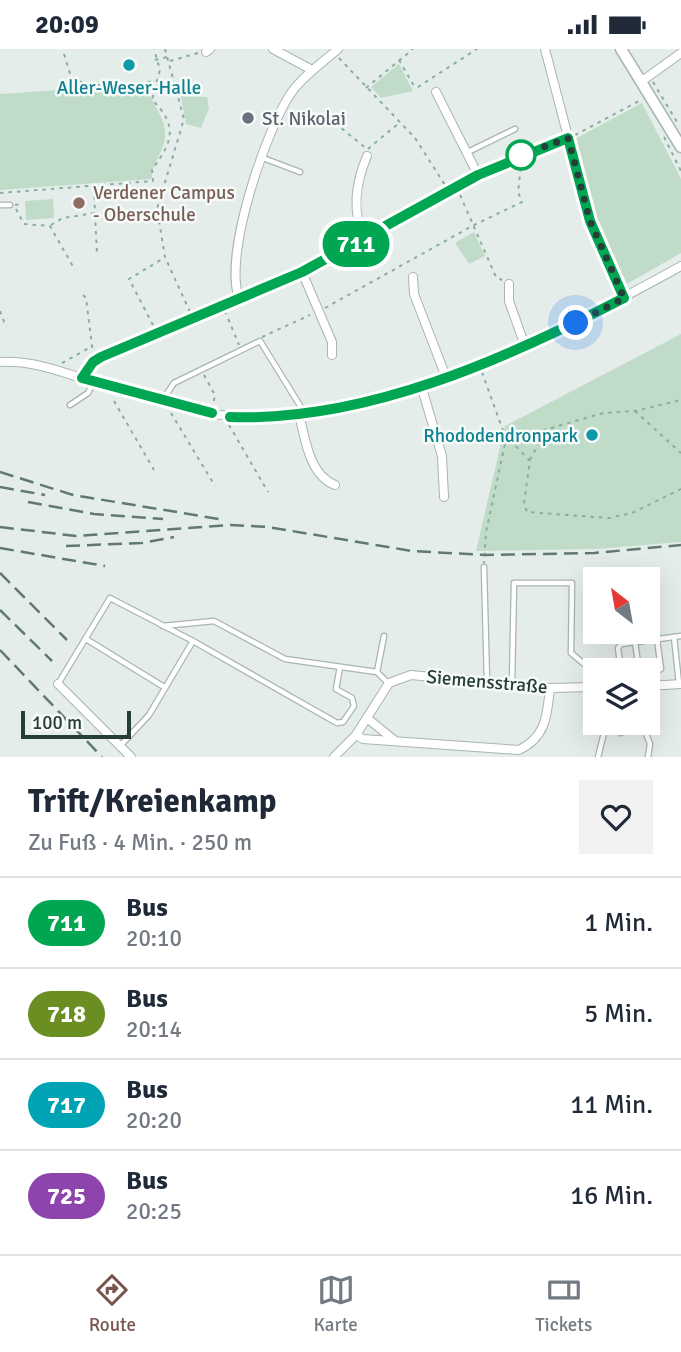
<!DOCTYPE html>
<html lang="de">
<meta charset="utf-8">
<style>
body{margin:0;font-family:Signika,sans-serif;background:#f2f2f3;color:#1f2937;height:100vh;display:flex;flex-direction:column;font-size:26px;white-space:nowrap}
*{box-sizing:border-box;margin:0}
p{font-size:23px;color:#747a83}
.icon{flex:none;width:38px;height:38px;fill:none;stroke:currentColor;stroke-width:2;stroke-linecap:round;stroke-linejoin:round}
.map{position:relative;height:708px;overflow:hidden}
.panel{display:flex;flex-direction:column;background:#fff;flex:1}
.panel>*{flex:none}
.badge{padding:0 14px;border-radius:23px;font-size:24px;line-height:46px}
.needle{width:46px;rotate:329deg}
.controls{position:absolute;left:583px;top:518px;display:grid;gap:14px}
.controls a{display:grid;place-items:center;width:77px;height:77px;border-radius:0px;background:#fff;box-shadow:0 7px 28px #0002;font-size:35px}
.scale{position:absolute;left:21px;bottom:18px;width:110px;box-sizing:border-box;padding-left:7px;border:4px solid #263e38;border-top:0;font-size:19px;line-height:24px;white-space:nowrap;color:#263e38;-webkit-text-stroke:5px #f6faf8;paint-order:stroke}
.you{position:absolute;width:35px;height:35px;margin:-18px;border:5px solid #fff;border-radius:50%;background:#1a73e8;box-shadow:0 0 0 10px #1a73e833}
.map>.badge{position:absolute;translate:-50% -50%;box-shadow:0 0 0 4px #fff}
.round{display:grid;place-items:center;flex:none;width:74px;height:74px;border-radius:0px;background:#f2f2f3}
.headline{display:flex;align-items:center;justify-content:space-between;height:119px;padding:0 28px}
h1{font-size:33px;font-weight:700;line-height:52px}
ul{padding:0;list-style:none}
li{display:flex;align-items:center;gap:21px;height:91px;padding:0 28px;border-top:2px solid #e0e1e3}
li div{flex:1}
li b{display:block;font-size:26px}
li em{font-style:normal}
li .badge{min-width:77px;font-weight:700;text-align:center}
.status{display:flex;justify-content:space-between;align-items:center;height:49px;padding:0 35px;background:#fff;direction:ltr}
.status svg{height:19px;fill:currentColor}
.tab-bar{display:flex;justify-content:space-around;align-items:center;height:98px;border-top:2px solid #e0e1e3;background:#fff;font-size:19px;color:#747a83}
.tab-bar a{display:grid;justify-items:center;gap:4px}
.tab-bar .active{color:#79554e}
.map>svg:first-child{display:block}
.green{fill:#c0dcc8}
.lines{fill:none;stroke-linecap:round;stroke-linejoin:round}
.service-casing{stroke:#a8b5b1;stroke-width:7}
.minor-casing{stroke:#a8b5b1;stroke-width:10}
.tertiary-casing{stroke:#a8b5b1;stroke-width:13}
.path{stroke:#88aea3;stroke-width:2;stroke-dasharray:3.5 5;stroke-linecap:butt}
.service{stroke:#fff;stroke-width:4.5}
.minor{stroke:#fff;stroke-width:8}
.tertiary{stroke:#fff;stroke-width:10}
.rail{stroke:#607973;stroke-width:2.5;stroke-dasharray:14 7;stroke-linecap:butt}
.line-casing{stroke:#fff;stroke-width:16}
.line{stroke:#00a651;stroke-width:10}
.walk{stroke:#263e38;stroke-width:7;stroke-dasharray:0 12.6}
.culture-dot{fill:#0f9aa8;stroke:#f6faf8;stroke-width:2.5}
.worship-dot{fill:#6b7280;stroke:#f6faf8;stroke-width:2.5}
.stop-dot{fill:#fff;stroke:#00a651;stroke-width:3.5}
.education-dot{fill:#8d6e63;stroke:#f6faf8;stroke-width:2.5}
.labels{text-anchor:middle;stroke-width:5;stroke-linejoin:round;paint-order:stroke}
.culture-label{font-size:19px;fill:#0d838f;stroke:#f6faf8}
.worship-label{font-size:19px;fill:#5b616d;stroke:#f6faf8;text-anchor:start}
.education-label{font-size:19px;fill:#785e54;stroke:#f6faf8;text-anchor:start}
.street-label{font-size:19px;fill:#263e38;stroke:#f6faf8}
</style>
<div class="status"><b>20:09</b><svg viewBox="0 0 49 12"><path d="M0 12V9h3v3zM5 12V6h3v6zM10 12V3h3v9zM15 12V0h3v12zM26 1h20v11H26zM47 4h2v5h-2z"/></svg></div>
<div class="map">
<svg width="681" height="708" viewBox="0 0 681 708">
<rect width="100%" height="100%" fill="#e5edea"/>
<g class="green">
<path d="M399,15L413,42L381,49L371,38Z"/>
<path d="M147,35C149,53 163,63 165,82C167,101 151,113 152,130L0,141V45Z"/>
<path d="M181,47L207,48L209,59L201,79L186,75Z"/>
<path d="M642,54L681,130V204L627,235L594,164L573,91Z"/>
<path d="M53,150L54,169L26,171L25,152Z"/>
<path d="M474,183L485,207L469,215L455,194Z"/>
<path d="M681,285V493L597,500L476,502L505,377Z"/>
</g>
<g class="lines">
<g class="service-casing">
<g id="service">
<path d="M468,103L515,80"/>
<path d="M263,109L300,123"/>
<path d="M0,156H10"/>
<path d="M162,352L174,334L260,292L304,363"/>
<path d="M70,356L88,344L93,334"/>
<path d="M484,518L487,633"/>
<path d="M163,577L214,572L285,610L377,623"/>
<path d="M384,587L377,623L388,634"/>
<path d="M674,588L679,635"/>
<path d="M86,590L164,638"/>
<path d="M635,593L639,621"/>
<path d="M621,621L618,599L621,595L681,587"/>
<path d="M648,623L661,620L657,590"/>
<path d="M58,635L110,549L193,592L337,674L343,673L354,657L352,649L336,640L340,618"/>
<path d="M512,635L514,534H572L571,604L595,624"/>
<path d="M590,638L591,620"/>
<path d="M635,674L643,677L650,695L648,708"/>
<path d="M621,684L622,674"/>
<path d="M120,697L149,666L193,592"/>
<path d="M598,708L605,680L614,674"/>
</g>
</g>
<g class="minor-casing">
<g id="minor">
<path d="M273,0L312,21"/>
<path d="M545,0L590,172L624,249"/>
<path d="M206,3L210,0"/>
<path d="M642,32L681,4"/>
<path d="M436,43L478,126"/>
<path d="M365,190C351,164 356,133 367,107"/>
<path d="M302,223L332,293V306"/>
<path d="M413,228L414,245L446,328"/>
<path d="M509,235V252L525,297"/>
<path d="M239,249C223,206 266,81 291,44C303,27 322,14 338,0"/>
<path d="M0,313C32,311 63,323 93,333C136,346 182,360 227,367C262,372 298,365 332,358C457,333 570,279 681,217"/>
<path d="M82,329L93,313L101,308L302,223L478,126L568,89"/>
<path d="M421,336L442,407L444,448"/>
<path d="M299,365C305,389 309,426 335,436"/>
<path d="M58,635L131,708"/>
<path d="M648,637L681,635"/>
<path d="M367,669L394,691"/>
<path d="M356,686L363,690L519,701C546,688 547,667 550,639"/>
<path d="M334,708L356,686L389,634L411,626L550,639L595,638"/>
</g>
</g>
<g class="tertiary-casing">
<path id="tertiary" d="M621,0L681,98"/>
</g>
<g class="path">
<path d="M165,0L184,70L157,160L165,208L190,263"/>
<path d="M64,5L71,28C95,43 130,34 157,32L160,21L154,0"/>
<path d="M339,9L415,89L445,136"/>
<path d="M155,11L167,8"/>
<path d="M399,11L414,37L418,38L477,0"/>
<path d="M170,12L198,4"/>
<path d="M653,33L677,73"/>
<path d="M366,39L413,0"/>
<path d="M335,74L367,100"/>
<path d="M575,86L641,51"/>
<path d="M664,88L681,122"/>
<path d="M368,100L399,74"/>
<path d="M0,144L153,132L152,120C172,95 179,76 152,51L157,32"/>
<path d="M460,146L496,228L502,231"/>
<path d="M15,156L23,155"/>
<path d="M16,160L24,175L50,177L75,221"/>
<path d="M95,165L97,205"/>
<path d="M51,176L63,169L95,164L94,137"/>
<path d="M83,246L86,249L93,305"/>
<path d="M325,259L474,176L522,153L518,143L521,117"/>
<path d="M0,262L6,278"/>
<path d="M225,262L239,296"/>
<path d="M153,276L129,230L164,209"/>
<path d="M262,288L310,266"/>
<path d="M62,314L91,298"/>
<path d="M482,323L506,390L486,483L484,514"/>
<path d="M204,326L215,346L213,356"/>
<path d="M114,352L154,421"/>
<path d="M635,362L681,404"/>
<path d="M171,364L215,437"/>
<path d="M229,376L268,443"/>
<path d="M510,391L530,412L524,454L527,463L609,469L632,464L681,440"/>
<path d="M510,391L603,364L635,362L681,351"/>
<path d="M530,411L545,382"/>
</g>
<use href="#service" class="service"/>
<use href="#minor" class="minor"/>
<use href="#tertiary" class="tertiary"/>
<g class="rail">
<path d="M0,423L73,446L219,470"/>
<path d="M0,438L45,446"/>
<path d="M28,453L94,465L163,470"/>
<path d="M0,478L76,487L231,476L268,478L412,502L485,506L594,504L681,496"/>
<path d="M66,497L142,494L174,488"/>
<path d="M0,499L105,517"/>
<path d="M0,524L67,591"/>
<path d="M0,561L52,612"/>
<path d="M0,601L102,708"/>
</g>
</g>
<g class="lines">
<g class="line-casing">
<path id="line" d="M212,364L82,329L93,313L101,308L302,223L478,126L568,89L590,172L624,249C506,310 365,373 230,368"/>
</g>
<use href="#line" class="line"/>
<path class="walk" d="M521,106L568,89L590,172L624,249L576,274"/>
</g>
<g class="culture-dot">
<circle cx="129" cy="16" r="7"/>
<circle cx="592" cy="386" r="7"/>
</g>
<circle class="worship-dot" cx="248" cy="69" r="7"/>
<circle class="stop-dot" cx="521" cy="106" r="14"/>
<circle class="education-dot" cx="79" cy="154" r="7"/>
<g class="labels">
<g class="culture-label">
<text x="129" y="45">Aller-Weser-Halle</text>
<text x="578" y="393" text-anchor="end">Rhododendronpark</text>
</g>
<g class="worship-label">
<text x="262" y="76">St. Nikolai</text>
</g>
<g class="education-label">
<text x="93" y="150">Verdener Campus<tspan x="93" dy="22">- Oberschule</tspan></text>
</g>
<g class="street-label">
<text transform="translate(487 632) rotate(5)" y="7">Siemensstraße</text>
</g>
</g>
</svg>
<div class="controls">
<a><svg class="needle" viewBox="-14 -14 28 28"><path d="M0-13l5 13h-10z" fill="#e53935"/><path d="M0 13l5-13h-10z" fill="#747a83"/></svg></a>
<a><svg class="icon" aria-label="layers" viewBox="0 0 24 24"><path d="M12 4l9 5-9 5-9-5zM3 14l9 5 9-5"/></svg></a>
</div>
<div class="scale">100 m</div>
<div class="you" style="left:576px;top:274px"></div>
<b class="badge" style="left:356px;top:195px;background:#00a651;color:#fff">711</b>
</div>
<section class="panel">
<div class="headline"><div><h1>Trift/Kreienkamp</h1><p>Zu Fuß · 4 Min. · 250 m</p></div><a class="round"><svg class="icon" aria-label="heart" viewBox="0 0 24 24"><path d="M12 20l-8-8c-3-5 5-10 8-4 3-6 11-1 8 4z"/></svg></a></div>
<ul>
<li><span class="badge" style="background:#00a651;color:#fff">711</span><div><b>Bus</b><p>20:10</p></div><em>1 Min.</em></li>
<li><span class="badge" style="background:#6b8e23;color:#fff">718</span><div><b>Bus</b><p>20:14</p></div><em>5 Min.</em></li>
<li><span class="badge" style="background:#00a3b4;color:#fff">717</span><div><b>Bus</b><p>20:20</p></div><em>11 Min.</em></li>
<li><span class="badge" style="background:#8e44ad;color:#fff">725</span><div><b>Bus</b><p>20:25</p></div><em>16 Min.</em></li>
</ul>
</section>
<nav class="tab-bar">
<a class="active"><svg class="icon" aria-label="directions" viewBox="0 0 24 24"><path d="M12 3l9 9-9 9-9-9zM9 14v-3h6M13 9l2 2-2 2"/></svg>Route</a>
<a><svg class="icon" aria-label="map" viewBox="0 0 24 24"><path d="M3 6l6-2 6 2 6-2v14l-6 2-6-2-6 2zM9 4v14M15 6v14"/></svg>Karte</a>
<a><svg class="icon" aria-label="tickets" viewBox="0 0 24 24"><path d="M3 7h18v10H3zM15 7v10"/></svg>Tickets</a>
</nav>
